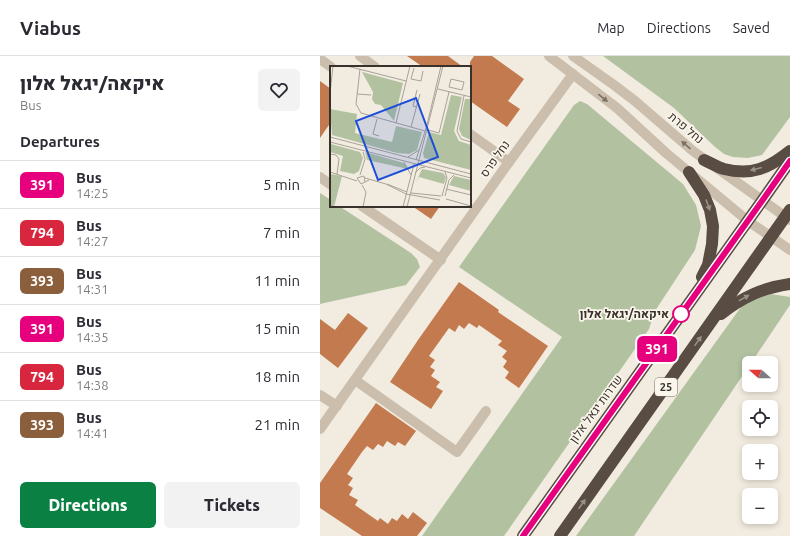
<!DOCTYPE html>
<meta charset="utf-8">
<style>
body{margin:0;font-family:Ubuntu,Heebo,sans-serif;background:#f2f2f3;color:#2b2b33;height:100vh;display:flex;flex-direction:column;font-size:15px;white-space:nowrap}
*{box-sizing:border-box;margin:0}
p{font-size:13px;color:#7c7c81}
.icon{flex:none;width:22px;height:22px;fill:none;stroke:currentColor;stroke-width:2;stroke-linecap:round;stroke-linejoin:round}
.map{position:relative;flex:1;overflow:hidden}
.details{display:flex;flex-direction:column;background:#fff;width:320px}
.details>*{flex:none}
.badge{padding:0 8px;border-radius:6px;font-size:14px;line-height:26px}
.needle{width:26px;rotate:291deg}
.fabs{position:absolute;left:422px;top:300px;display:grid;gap:8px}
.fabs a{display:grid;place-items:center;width:36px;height:36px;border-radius:6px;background:#fff;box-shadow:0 2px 6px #0003;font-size:20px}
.map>.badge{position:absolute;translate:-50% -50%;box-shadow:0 0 0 2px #fff}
h2{padding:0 20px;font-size:15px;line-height:36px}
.round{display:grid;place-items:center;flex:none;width:42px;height:42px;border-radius:6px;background:#f2f2f3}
.overview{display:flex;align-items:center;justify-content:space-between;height:68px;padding:0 20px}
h1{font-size:19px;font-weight:800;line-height:30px}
.primary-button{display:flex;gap:8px;margin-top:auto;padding:8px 20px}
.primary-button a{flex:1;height:46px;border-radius:6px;background:#0b8043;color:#fff;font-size:16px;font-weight:800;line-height:46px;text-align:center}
.primary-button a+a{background:#f2f2f3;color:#2b2b33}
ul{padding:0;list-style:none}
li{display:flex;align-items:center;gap:12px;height:48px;padding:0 20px;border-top:1px solid #e1e1e2}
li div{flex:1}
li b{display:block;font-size:15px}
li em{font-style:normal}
li .badge{min-width:44px;font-weight:700;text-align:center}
header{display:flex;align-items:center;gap:24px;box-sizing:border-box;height:56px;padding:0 20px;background:#fff;border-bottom:1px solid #e1e1e2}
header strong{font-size:19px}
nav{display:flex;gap:22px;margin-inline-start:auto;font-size:14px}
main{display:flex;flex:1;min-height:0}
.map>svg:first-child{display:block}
.green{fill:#b2c2a0}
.building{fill:#c27a4e}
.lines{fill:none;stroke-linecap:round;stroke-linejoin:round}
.minor{stroke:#cbbeac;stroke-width:10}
.highway{stroke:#594c42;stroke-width:12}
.oneway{fill:#7b7065}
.oneway2{fill:#999086}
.line-casing{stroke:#fff;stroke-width:9}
.line{stroke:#e6007e;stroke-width:6}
.stop-dot{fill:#fff;stroke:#e6007e;stroke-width:2}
.labels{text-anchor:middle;stroke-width:3.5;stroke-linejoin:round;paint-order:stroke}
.shield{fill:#faf6ec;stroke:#736c65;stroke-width:1}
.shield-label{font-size:11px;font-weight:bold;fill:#39312b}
.street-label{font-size:12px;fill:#39312b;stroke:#faf6ec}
.stop-label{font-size:12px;font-weight:bold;fill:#39312b;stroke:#faf6ec;text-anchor:end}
.inset-road{fill:none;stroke:#a8a198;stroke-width:1}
.view{fill:#1d4ed8;fill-opacity:0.15;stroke:#1d4ed8;stroke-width:2}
.inset-edge{fill:none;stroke:#39312b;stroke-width:2}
</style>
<header>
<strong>Viabus</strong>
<nav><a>Map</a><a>Directions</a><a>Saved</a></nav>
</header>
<main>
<section class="details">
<div class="overview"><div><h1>איקאה/יגאל אלון</h1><p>Bus</p></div><a class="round"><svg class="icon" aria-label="heart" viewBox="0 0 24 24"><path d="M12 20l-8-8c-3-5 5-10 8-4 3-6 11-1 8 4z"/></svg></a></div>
<h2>Departures</h2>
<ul>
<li><span class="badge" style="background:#e6007e;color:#fff">391</span><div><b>Bus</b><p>14:25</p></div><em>5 min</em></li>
<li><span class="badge" style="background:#d7263d;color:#fff">794</span><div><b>Bus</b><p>14:27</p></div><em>7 min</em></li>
<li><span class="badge" style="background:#8b5e3c;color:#fff">393</span><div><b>Bus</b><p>14:31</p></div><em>11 min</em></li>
<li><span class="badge" style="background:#e6007e;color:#fff">391</span><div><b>Bus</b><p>14:35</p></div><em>15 min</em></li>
<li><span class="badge" style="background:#d7263d;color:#fff">794</span><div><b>Bus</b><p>14:38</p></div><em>18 min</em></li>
<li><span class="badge" style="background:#8b5e3c;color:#fff">393</span><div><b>Bus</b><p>14:41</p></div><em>21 min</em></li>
</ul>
<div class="primary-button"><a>Directions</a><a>Tickets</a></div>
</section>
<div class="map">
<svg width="470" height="480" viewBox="0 0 470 480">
<rect width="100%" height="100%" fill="#f2ece0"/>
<g class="green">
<path d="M283,0H470V61L442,99L428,102L413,101L404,98L395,91L354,52Z"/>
<path d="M260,45L267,48L363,128L376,149L381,170L375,194L335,255L329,273L184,480H102L242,281L139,211L254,49Z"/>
<path d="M0,137L11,144V150H19L91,197L97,203L100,211L86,229L0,248Z"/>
<path d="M451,238L470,241V249L431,307H429V310L314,480H256L421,251L433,244Z"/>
</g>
<g class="building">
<path d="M87,0H128L143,11H103Z"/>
<path d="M154,0H172L204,23L188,45L200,53L187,71L150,45V6Z"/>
<path d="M0,25L11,33V66L0,82Z"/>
<path d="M92,150H120L111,163Z"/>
<path d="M139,226L179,254L178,256L228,290L199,332L185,322L189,316L183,311L187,305L182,301L187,295L178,289L182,285L159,269L157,272L149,267L144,273L139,269L135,276L129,272L109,300L115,304L110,311L115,314L111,320L120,326L116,331L123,335L111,353L70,326L98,284Z"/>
<path d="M28,257L48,272L18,312L0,298V263L15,274Z"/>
<path d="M56,347L96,375L85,390L78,386L75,390L67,385L63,391L58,388L53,394L47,390L42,396L27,418L33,422L28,429L33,432L29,439L38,444L35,449L58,465L60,462L68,468L72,462L77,465L82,458L88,463L93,456L107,467L97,480H42L0,452V427Z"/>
</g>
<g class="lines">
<g class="minor">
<path d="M40,0L55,11"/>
<path d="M229,0L297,52L346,97L428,165L470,194"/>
<path d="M253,0L294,29L315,45L373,95L470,164"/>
<path d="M0,3L11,11"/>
<path d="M150,78L189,106"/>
<path d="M0,121L11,129"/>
<path d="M42,150L121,204"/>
<path d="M35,324L137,396L166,355"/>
<path d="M0,339L17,350"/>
<path d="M0,373L189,106L253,18"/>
</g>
<g class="highway">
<path d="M384,104C391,107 397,111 404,113C432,120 449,112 470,95"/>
<path d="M369,116L384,139L390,154L393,170L392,188L388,209L382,221"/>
<path d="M401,258C423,241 442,232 470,228"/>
<path d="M203,480L442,145L470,105"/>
<path d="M240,480L470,154"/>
</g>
</g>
<defs><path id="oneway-solid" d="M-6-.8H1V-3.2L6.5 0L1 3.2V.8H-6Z"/></defs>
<g class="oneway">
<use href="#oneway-solid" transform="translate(283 42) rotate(39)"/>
<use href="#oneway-solid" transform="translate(366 89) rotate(-139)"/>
</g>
<g class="oneway2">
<use href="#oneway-solid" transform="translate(436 113) rotate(166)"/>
<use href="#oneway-solid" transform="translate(388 149) rotate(70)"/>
<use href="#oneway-solid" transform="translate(424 242) rotate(-29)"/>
<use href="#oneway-solid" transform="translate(378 285) rotate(-55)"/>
<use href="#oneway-solid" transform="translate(262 448) rotate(-55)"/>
</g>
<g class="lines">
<g class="line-casing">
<path id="line" d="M203,480L442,145L470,105"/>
</g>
<use href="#line" class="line"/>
</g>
<circle class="stop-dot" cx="361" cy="258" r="8"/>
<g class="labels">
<rect class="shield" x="335" y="322" width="22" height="18" rx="3"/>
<g class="shield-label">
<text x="346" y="335">25</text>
</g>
<g class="street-label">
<text transform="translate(366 72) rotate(40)" y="4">נחל פרת</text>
<text transform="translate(175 103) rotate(-55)" y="4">נחל פרס</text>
<text transform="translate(276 353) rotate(-54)" y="4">שדרות יגאל אלון</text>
</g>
<g class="stop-label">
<text x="349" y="262">איקאה/יגאל אלון</text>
</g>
</g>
<g transform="translate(10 10)">
<rect width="141" height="141" fill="#f2ece0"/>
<path d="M32,6L73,17L64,55L51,39L45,38L42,33L43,26ZM121,29L132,31L124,65L129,75L141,79V104L94,92L93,87L99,66L111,69ZM135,33H141V74L132,70L129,63ZM0,43L27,48L25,67L62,76L66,60L92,66L87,84L79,88L67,87L2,69ZM1,78L30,86L33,92L29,105L24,108L10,105L13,90L0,86ZM35,86L74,97L78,103L37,94ZM92,103L113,107L116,111L114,118L89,111L86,116ZM0,108L12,110L4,141H0ZM124,110L141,114V125L119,119Z" fill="#b2c2a0"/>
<path class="inset-road" d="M17,0L76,15M84,2L81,13L91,15L93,5M30,3L26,38L31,47L95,65M121,13L134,16L132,24L119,21ZM108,23L141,31M0,27L3,0M27,28L41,29M134,30L127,65L131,73L141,76M87,41L83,40L87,24M47,53L43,68L49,70M66,57L80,0M81,61L90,28M98,64L109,67L119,26M0,71L141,108M0,76L141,112M0,88L6,89L9,93L7,108M78,91L89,84M86,94L97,59L111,0M74,96L81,109M0,106L27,115M85,107L90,102L95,101M30,109L35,93L33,86M35,112L56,118L76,128L110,134M35,116L34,110L27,112L31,118L39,114M57,118L77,126M32,119L36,126L33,141M116,123L141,129M81,127L111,130M112,130L117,112L115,106M115,130L119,114L124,109M116,133L141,140M73,141L84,98M77,141L113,0"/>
<path class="view" d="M86,32L108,91L48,114L26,55Z"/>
<rect width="141" height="141" class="inset-edge"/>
</g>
</svg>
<div class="fabs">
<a><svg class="needle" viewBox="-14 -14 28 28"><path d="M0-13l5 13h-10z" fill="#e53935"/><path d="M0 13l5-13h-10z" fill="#7c7c81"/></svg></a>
<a><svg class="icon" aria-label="locate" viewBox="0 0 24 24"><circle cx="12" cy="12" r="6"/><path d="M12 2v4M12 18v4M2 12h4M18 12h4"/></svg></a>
<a>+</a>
<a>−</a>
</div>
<b class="badge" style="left:337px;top:293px;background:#e6007e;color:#fff">391</b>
</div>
</main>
